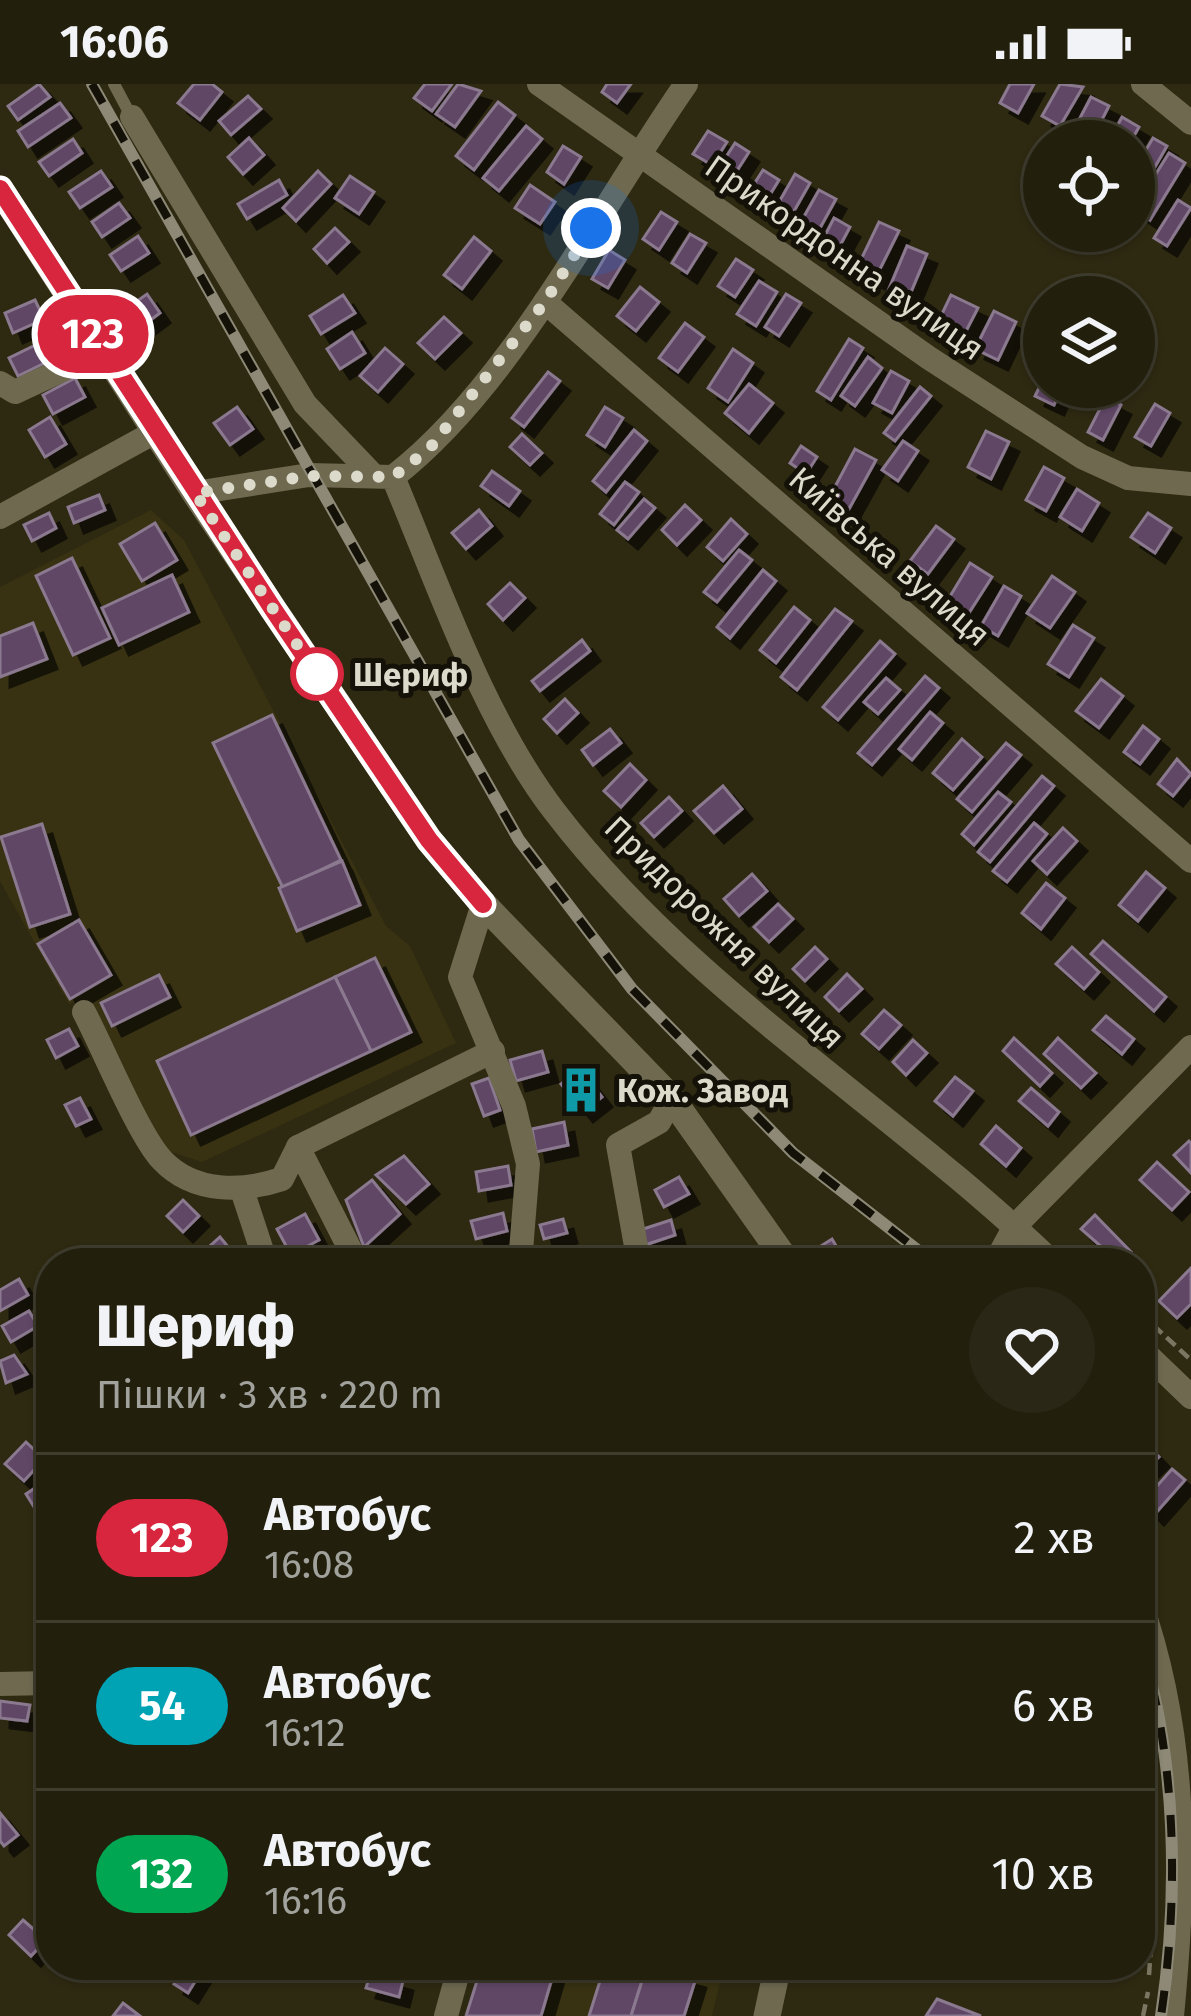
<!DOCTYPE html>
<html lang="uk">
<meta charset="utf-8">
<style>
body{margin:0;font-family:"Fira Sans",sans-serif;background:#2a2716;color:#f1f3f6;height:100vh;display:flex;flex-direction:column;font-size:45px;white-space:nowrap}
*{box-sizing:border-box;margin:0}
p{font-size:39px;color:#a2a29d}
.icon{flex:none;width:66px;height:66px;fill:none;stroke:currentColor;stroke-width:2;stroke-linecap:round;stroke-linejoin:round}
.map{position:relative;flex:1;overflow:hidden}
.panel{position:absolute;left:36px;top:1164px;width:1119px;height:732px;display:flex;flex-direction:column;background:#221f0d;border-radius:48px;box-shadow:0 3px 9px #0004,0 0 0 3px #3f3d2e}
.panel>*{flex:none}
.badge{padding:0 24px;border-radius:39px;font-size:42px;line-height:78px}
.buttons{position:absolute;left:1023px;top:36px;display:grid;gap:24px}
.buttons a{display:grid;place-items:center;width:132px;height:132px;border-radius:50%;background:#221f0d;box-shadow:0 3px 9px #0004,0 0 0 3px #3f3d2e;font-size:60px}
.you{position:absolute;width:60px;height:60px;margin:-30px;border:9px solid #fff;border-radius:50%;background:#1a73e8;box-shadow:0 0 0 18px #1a73e833}
.map>.badge{position:absolute;translate:-50% -50%;box-shadow:0 0 0 6px #fff}
.round{display:grid;place-items:center;flex:none;width:126px;height:126px;border-radius:63px;background:#2a2716}
.overview{display:flex;align-items:center;justify-content:space-between;height:204px;padding:0 60px}
h1{font-size:57px;font-weight:800;line-height:90px}
ul{padding:0;list-style:none}
li{display:flex;align-items:center;gap:36px;height:168px;padding:0 60px;border-top:3px solid #3f3d2e}
li div{flex:1}
li b{display:block;font-size:45px}
li em{font-style:normal}
li .badge{min-width:132px;font-weight:700;text-align:center}
.status{display:flex;justify-content:space-between;align-items:center;height:84px;padding:0 60px;background:#221f0d;direction:ltr}
.status svg{height:33px;fill:currentColor}
.map>svg:first-child{display:block}
.built{fill:#383212}
.building{fill:#604766;stroke:#8b798f;stroke-width:3;filter:url(#shadow)}
.lines{fill:none;stroke-linecap:round;stroke-linejoin:round}
.path{stroke:#7a7662;stroke-width:4.5;stroke-dasharray:12 6;stroke-linecap:butt}
.service{stroke:#6e694f;stroke-width:12}
.minor{stroke:#6e694f;stroke-width:24}
.tertiary{stroke:#6e694f;stroke-width:27}
.rail-casing{stroke:#8d8976;stroke-width:12}
.rail{stroke:#141208;stroke-width:8;stroke-dasharray:22;stroke-linecap:butt}
.line-casing{stroke:#fff;stroke-width:27}
.line{stroke:#d7263d;stroke-width:18}
.walk{stroke:#dcdacb;stroke-width:12;stroke-dasharray:0 21.6}
.stop-dot{fill:#fff;stroke:#d7263d;stroke-width:6}
.labels{text-anchor:middle;stroke-width:10;stroke-linejoin:round;paint-order:stroke}
.street-label{font-size:33px;fill:#dcdacb;stroke:#141208}
.stop-label{font-size:33px;font-weight:bold;fill:#dcdacb;stroke:#141208;text-anchor:start}
.poi-label{font-size:33px;font-weight:bold;fill:#dcdacb;stroke:#141208;text-anchor:start}
</style>
<div class="status"><b>16:06</b><svg viewBox="0 0 49 12"><path d="M0 12V9h3v3zM5 12V6h3v6zM10 12V3h3v9zM15 12V0h3v12zM26 1h20v11H26zM47 4h2v5h-2z"/></svg></div>
<div class="map">
<svg width="1191" height="1932" viewBox="0 0 1191 1932">
<defs>
<filter id="shadow"><feDropShadow dx="10" dy="10" stdDeviation="0" flood-color="#0009"/></filter>
</defs>
<rect width="100%" height="100%" fill="#2e2911"/>
<g class="built">
<path d="M151,426L184,456L386,842L410,862L456,959L202,1078L165,1066L83,915L69,920L0,797V503Z"/>
<path d="M482,1881H724L712,1932H467Z"/>
</g>
<g class="building">
<path d="M39,0L50,13L18,36L8,22Z"/>
<path d="M194,0H212L222,8L200,36L178,19Z"/>
<path d="M425,0H452L432,27L414,14Z"/>
<path d="M458,0L481,7L455,43L436,30Z"/>
<path d="M607,0H631L617,19L602,8Z"/>
<path d="M1010,0H1034L1018,29L1000,19Z"/>
<path d="M1060,0L1083,3L1060,42L1042,32Z"/>
<path d="M248,12L261,25L231,51L219,37Z"/>
<path d="M1091,13L1109,22L1091,57H1068Z"/>
<path d="M498,18L515,31L474,86L456,72Z"/>
<path d="M60,19L71,34L28,63L18,47Z"/>
<path d="M1122,33L1139,43L1131,57H1109Z"/>
<path d="M526,42L542,55L499,107L483,94Z"/>
<path d="M708,47L727,58L712,81L693,70Z"/>
<path d="M249,54L264,71L243,90L228,73Z"/>
<path d="M1153,54L1167,62L1148,95L1134,86Z"/>
<path d="M73,55L82,69L49,92L39,78Z"/>
<path d="M735,59L749,68L726,104L712,95Z"/>
<path d="M563,62L581,73L564,100L547,88Z"/>
<path d="M1169,69L1185,79L1150,136L1134,125Z"/>
<path d="M763,86L779,96L761,125L745,114Z"/>
<path d="M101,87L112,103L80,124L69,108Z"/>
<path d="M318,87L331,100L296,137L283,124Z"/>
<path d="M795,90L810,99L785,143L770,134Z"/>
<path d="M350,92L374,108L359,130L335,114Z"/>
<path d="M279,96L287,111L247,135L238,120Z"/>
<path d="M530,101L555,118L540,140L515,124Z"/>
<path d="M819,106L836,115L814,155L797,145Z"/>
<path d="M1178,116L1191,124L1167,162L1154,154Z"/>
<path d="M119,119L130,134L102,153L92,138Z"/>
<path d="M661,128L677,138L659,166L643,155Z"/>
<path d="M834,134L850,143L835,171L819,163Z"/>
<path d="M879,138L899,147L875,195L856,186Z"/>
<path d="M335,144L349,158L327,179L314,165Z"/>
<path d="M690,150L706,159L687,189L672,179Z"/>
<path d="M138,152L149,169L121,187L110,171Z"/>
<path d="M474,153L491,167L462,205L444,191Z"/>
<path d="M907,162L927,170L906,220L886,212Z"/>
<path d="M609,166L625,176L608,204L592,195Z"/>
<path d="M736,175L753,186L735,213L718,202Z"/>
<path d="M759,197L777,208L756,242L737,230Z"/>
<path d="M640,203L659,218L636,247L617,232Z"/>
<path d="M147,210L160,229L144,241L130,222Z"/>
<path d="M786,210L801,219L779,252L765,243Z"/>
<path d="M343,211L355,229L321,250L310,232Z"/>
<path d="M951,211L978,224L964,251L938,238Z"/>
<path d="M35,216L44,235L13,249L5,229Z"/>
<path d="M994,227L1016,238L998,276L975,265Z"/>
<path d="M444,233L461,249L435,275L418,259Z"/>
<path d="M685,239L704,253L678,288L659,274Z"/>
<path d="M352,248L365,269L340,285L327,265Z"/>
<path d="M52,253L61,271L18,292L9,274Z"/>
<path d="M849,255L863,264L831,316L817,307Z"/>
<path d="M385,264L403,280L378,308L360,292Z"/>
<path d="M733,265L753,279L728,318L708,304Z"/>
<path d="M868,273L882,284L855,322L841,312Z"/>
<path d="M891,287L909,297L892,329L873,319Z"/>
<path d="M548,288L560,297L524,343L512,334Z"/>
<path d="M75,294L85,313L53,330L43,311Z"/>
<path d="M1044,294V303H1062L1054,321L1035,312Z"/>
<path d="M749,300L773,319L749,349L725,329Z"/>
<path d="M920,303L931,312L895,357L884,349Z"/>
<path d="M1106,313L1121,321L1103,356L1088,348Z"/>
<path d="M1155,320L1170,329L1151,362L1135,353Z"/>
<path d="M237,323L253,345L230,361L214,339Z"/>
<path d="M605,323L623,334L605,363L587,351Z"/>
<path d="M50,333L66,360L45,373L29,346Z"/>
<path d="M634,346L647,357L606,408L593,397Z"/>
<path d="M986,347L1009,358L991,395L968,383Z"/>
<path d="M522,350L542,369L530,381L510,363Z"/>
<path d="M903,357L918,367L898,397L882,386Z"/>
<path d="M801,362L817,373L806,390L790,379Z"/>
<path d="M855,365L876,376L849,425L829,414Z"/>
<path d="M1044,383L1064,394L1046,427L1026,416Z"/>
<path d="M492,387L520,407L509,422L481,402Z"/>
<path d="M625,398L639,408L614,441L600,430Z"/>
<path d="M1077,405L1099,419L1082,447L1060,433Z"/>
<path d="M99,411L105,426L74,439L68,423Z"/>
<path d="M644,415L655,424L628,455L617,446Z"/>
<path d="M685,421L701,436L677,461L662,446Z"/>
<path d="M479,426L492,442L466,465L452,449Z"/>
<path d="M49,429L56,444L32,457L24,441Z"/>
<path d="M1148,429L1171,444L1155,469L1131,453Z"/>
<path d="M731,435L747,450L723,477L707,463Z"/>
<path d="M155,439L177,476L142,497L120,460Z"/>
<path d="M936,442L954,455L928,490L910,477Z"/>
<path d="M739,466L752,476L717,518L704,508Z"/>
<path d="M72,474L110,554L73,571L36,492Z"/>
<path d="M970,479L992,493L967,532L946,519Z"/>
<path d="M763,486L776,497L730,554L717,543Z"/>
<path d="M172,491L189,528L119,561L102,524Z"/>
<path d="M1052,492L1075,508L1050,544L1027,529Z"/>
<path d="M510,499L525,514L503,536L488,520Z"/>
<path d="M1004,502L1021,512L998,552L981,542Z"/>
<path d="M794,523L810,536L776,579L760,566Z"/>
<path d="M835,525L852,537L797,606L781,593Z"/>
<path d="M33,539L47,575L0,593V552Z"/>
<path d="M1073,541L1094,554L1069,593L1048,580Z"/>
<path d="M582,556L590,567L540,607L532,597Z"/>
<path d="M880,557L895,570L838,636L823,623Z"/>
<path d="M925,592L939,604L872,681L858,669Z"/>
<path d="M886,594L900,606L878,630L864,618Z"/>
<path d="M1101,595L1123,612L1099,644L1076,627Z"/>
<path d="M565,615L578,629L557,649L544,635Z"/>
<path d="M930,628L943,639L912,676L899,665Z"/>
<path d="M272,631L341,776L283,804L213,659Z"/>
<path d="M1143,642L1159,655L1140,680L1124,668Z"/>
<path d="M610,645L621,659L593,681L582,666Z"/>
<path d="M962,655L982,673L953,706L933,689Z"/>
<path d="M1006,659L1021,671L972,728L957,715Z"/>
<path d="M1177,675L1191,690L1173,712L1158,700Z"/>
<path d="M630,680L646,696L621,723L604,707Z"/>
<path d="M1042,692L1054,702L990,778L978,768Z"/>
<path d="M723,702L742,725L714,749L694,727Z"/>
<path d="M998,708L1011,718L974,761L962,750Z"/>
<path d="M669,713L682,727L654,753L641,739Z"/>
<path d="M1034,739L1047,750L1007,798L993,787Z"/>
<path d="M42,740L70,830L30,843L1,753Z"/>
<path d="M1063,744L1077,757L1047,790L1033,777Z"/>
<path d="M342,777L360,821L297,847L279,804Z"/>
<path d="M1146,788L1165,804L1138,837L1119,821Z"/>
<path d="M752,790L767,807L739,832L724,815Z"/>
<path d="M1046,799L1065,814L1041,845L1022,829Z"/>
<path d="M778,820L793,835L769,858L754,843Z"/>
<path d="M79,836L111,891L70,915L38,860Z"/>
<path d="M1103,857L1166,913L1154,927L1091,870Z"/>
<path d="M815,863L827,875L805,897L793,885Z"/>
<path d="M1072,863L1099,888L1084,905L1056,880Z"/>
<path d="M375,874L411,948L371,967L335,893Z"/>
<path d="M847,890L862,905L839,927L825,913Z"/>
<path d="M159,891L170,913L112,942L101,919Z"/>
<path d="M335,893L371,967L191,1051L157,977Z"/>
<path d="M884,926L901,941L879,965L862,950Z"/>
<path d="M1106,932L1134,955L1122,970L1093,946Z"/>
<path d="M69,945L78,962L56,974L47,956Z"/>
<path d="M1014,954L1052,989L1040,1002L1003,967Z"/>
<path d="M1058,954L1096,989L1081,1004L1044,970Z"/>
<path d="M913,956L927,969L906,991L893,978Z"/>
<path d="M542,967L548,988L516,997L510,976Z"/>
<path d="M580,985L602,1013L583,1028L561,1000Z"/>
<path d="M955,993L973,1007L953,1032L935,1017Z"/>
<path d="M489,994L500,1026L484,1032L472,1000Z"/>
<path d="M1031,1004L1059,1028L1048,1042L1019,1017Z"/>
<path d="M80,1014L91,1035L76,1042L65,1021Z"/>
<path d="M564,1038L568,1061L536,1068L532,1045Z"/>
<path d="M996,1042L1021,1064L1006,1082L981,1060Z"/>
<path d="M1189,1057L1191,1059V1089L1174,1071Z"/>
<path d="M404,1072L429,1100L406,1120L376,1091Z"/>
<path d="M1157,1078L1189,1108L1172,1126L1140,1096Z"/>
<path d="M508,1082L511,1101L479,1107L476,1088Z"/>
<path d="M679,1093L689,1110L664,1123L655,1106Z"/>
<path d="M372,1096L400,1130L364,1163L346,1116Z"/>
<path d="M183,1116L199,1132L183,1148L167,1132Z"/>
<path d="M503,1129L507,1147L476,1155L471,1137Z"/>
<path d="M305,1130L319,1156L291,1171L277,1145Z"/>
<path d="M1095,1131L1131,1168L1120,1179L1081,1145Z"/>
<path d="M563,1135L567,1149L544,1155L540,1141Z"/>
<path d="M671,1136L675,1151L645,1161L640,1146Z"/>
<path d="M220,1153L234,1170L223,1179H211L202,1169Z"/>
<path d="M832,1155L846,1179H820L813,1167Z"/>
<path d="M1191,1184V1220L1177,1234L1159,1217Z"/>
<path d="M19,1195L28,1211L0,1227V1206Z"/>
<path d="M29,1227L38,1242L11,1258L2,1242Z"/>
<path d="M14,1271L27,1290L6,1299L0,1277Z"/>
<path d="M1143,1356L1159,1373L1140,1391V1359Z"/>
<path d="M26,1358L44,1375L24,1397L5,1380Z"/>
<path d="M1172,1385L1185,1396L1154,1431L1142,1419Z"/>
<path d="M49,1395L51,1424L39,1431L26,1410Z"/>
<path d="M0,1617L30,1621L27,1637L0,1634Z"/>
<path d="M0,1729L18,1751L4,1762L0,1757Z"/>
<path d="M23,1836L46,1856L31,1872L9,1851Z"/>
<path d="M186,1881L201,1888L188,1909L174,1900Z"/>
<path d="M482,1881H556L541,1932H466Z"/>
<path d="M605,1881H647L631,1932H589Z"/>
<path d="M647,1881L696,1894L684,1932H631Z"/>
<path d="M371,1888L403,1897L399,1913L366,1904Z"/>
<path d="M937,1915L981,1932H926Z"/>
<path d="M123,1919L140,1932H113Z"/>
</g>
<g class="lines">
<g class="path">
<path d="M1073,1167L1086,1179"/>
<path d="M1140,1229L1191,1276"/>
<path d="M1149,1891L1154,1818"/>
<path d="M1143,1932L1148,1908"/>
</g>
<path class="service" d="M114,0L131,32"/>
<g class="minor">
<path d="M539,0L929,274L1082,373L1128,394L1191,400"/>
<path d="M1143,0L1191,39"/>
<path d="M132,33L305,320L371,389"/>
<path d="M545,218L1191,777"/>
<path d="M0,299L15,308L103,267"/>
<path d="M393,393C511,302 600,123 686,0"/>
<path d="M195,409L309,391L393,393C438,500 484,636 555,728C692,907 893,1024 1053,1179"/>
<path d="M0,433L155,348"/>
<path d="M483,820L460,893L514,1022L528,1080L520,1179"/>
<path d="M84,928C102,962 139,1052 162,1076C194,1110 243,1108 282,1095L298,1063L493,967"/>
<path d="M298,1063L357,1179"/>
<path d="M243,1109L266,1179"/>
<path d="M639,1179L618,1061L659,1038L672,1015"/>
<path d="M995,1179L1015,1142L1191,963"/>
<path d="M1140,1264L1191,1313"/>
<path d="M1140,1517C1188,1654 1186,1790 1172,1932"/>
<path d="M0,1600L51,1599"/>
<path d="M446,1932L460,1881"/>
</g>
<g class="tertiary">
<path d="M0,105L195,409L429,756L483,820L672,1015L788,1179"/>
<path d="M767,1932L778,1881"/>
</g>
<g class="rail-casing">
<g id="rail">
<path d="M92,0L519,756L632,905L793,1069L934,1179"/>
<path d="M1140,1558C1177,1675 1179,1811 1161,1932"/>
</g>
</g>
<use href="#rail" class="rail"/>
</g>
<g class="lines">
<g class="line-casing">
<path id="line" d="M0,105L273,525L429,756L483,820"/>
</g>
<use href="#line" class="line"/>
<path class="walk" d="M317,590L325,602L195,409L309,392L393,393L430,364L545,218L591,144"/>
</g>
<defs>
<g id="building-bare" transform="scale(3.6)"><path d="M-4-6H4V6H1V3H-1V6H-4ZM-2.5-4.3h1.7v1.8h-1.7ZM.8-4.3h1.7v1.8H.8ZM-2.5-1h1.7V.8h-1.7ZM.8-1h1.7V.8H.8Z" fill="#0f9aa8" stroke="#141208" stroke-width="2.5" paint-order="stroke"/></g>
</defs>
<g fill-rule="evenodd">
<use href="#building-bare" x="581" y="1006"/>
</g>
<circle class="stop-dot" cx="317" cy="590" r="24"/>
<g class="labels">
<g class="street-label">
<text transform="translate(845 173) rotate(35)" y="12">Прикордонна вулиця</text>
<text transform="translate(890 472) rotate(41)" y="12">Київська вулиця</text>
<text transform="translate(725 848) rotate(44)" y="12">Придорожня вулиця</text>
</g>
<g class="stop-label">
<text x="353" y="602">Шериф</text>
</g>
<g class="poi-label">
<text x="617" y="1018">Кож. Завод</text>
</g>
</g>
</svg>
<div class="buttons">
<a><svg class="icon" aria-label="locate" viewBox="0 0 24 24"><circle cx="12" cy="12" r="6"/><path d="M12 2v4M12 18v4M2 12h4M18 12h4"/></svg></a>
<a><svg class="icon" aria-label="layers" viewBox="0 0 24 24"><path d="M12 4l9 5-9 5-9-5zM3 14l9 5 9-5"/></svg></a>
</div>
<div class="you" style="left:591px;top:144px"></div>
<b class="badge" style="left:93px;top:250px;background:#d7263d;color:#fff">123</b>
<section class="panel">
<div class="overview"><div><h1>Шериф</h1><p>Пішки · 3 хв · 220 m</p></div><a class="round"><svg class="icon" aria-label="heart" viewBox="0 0 24 24"><path d="M12 20l-8-8c-3-5 5-10 8-4 3-6 11-1 8 4z"/></svg></a></div>
<ul>
<li><span class="badge" style="background:#d7263d;color:#fff">123</span><div><b>Автобус</b><p>16:08</p></div><em>2 хв</em></li>
<li><span class="badge" style="background:#00a3b4;color:#fff">54</span><div><b>Автобус</b><p>16:12</p></div><em>6 хв</em></li>
<li><span class="badge" style="background:#00a651;color:#fff">132</span><div><b>Автобус</b><p>16:16</p></div><em>10 хв</em></li>
</ul>
</section>
</div>
